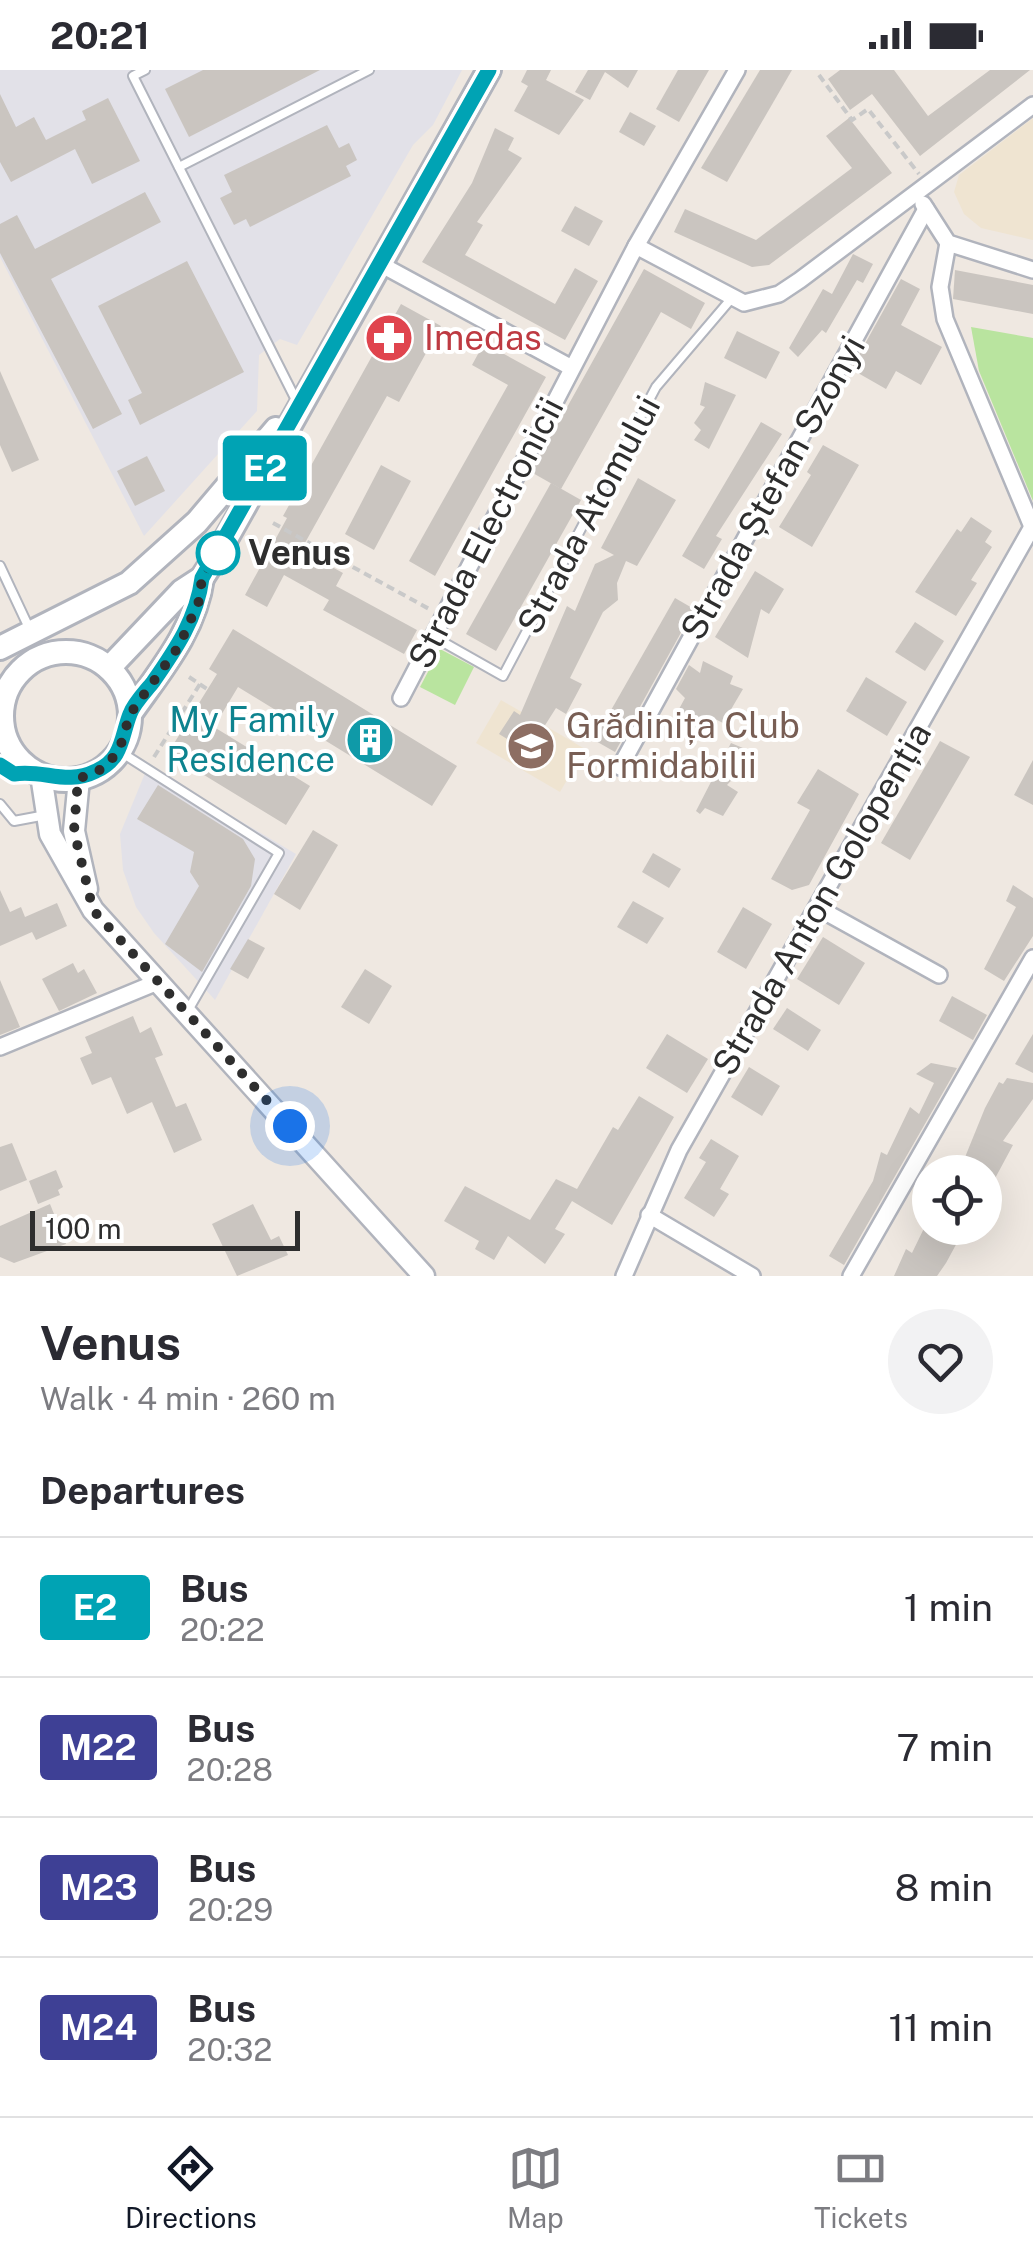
<!DOCTYPE html>
<meta charset="utf-8">
<style>
body{margin:0;font-family:"Public Sans",sans-serif;background:#f2f2f3;color:#2b2b33;height:100vh;display:flex;flex-direction:column;font-size:38px;white-space:nowrap}
*{box-sizing:border-box;margin:0}
p{font-size:32px;color:#7c7c81}
.icon{flex:none;width:55px;height:55px;fill:none;stroke:currentColor;stroke-width:2;stroke-linecap:round;stroke-linejoin:round}
.map{position:relative;height:1206px;overflow:hidden}
.panel{display:flex;flex-direction:column;background:#fff;flex:1}
.panel>*{flex:none}
.badge{padding:0 20px;border-radius:8px;font-size:35px;line-height:65px}
.fabs{position:absolute;left:912px;top:1085px;display:grid;gap:20px}
.fabs a{display:grid;place-items:center;width:90px;height:90px;border-radius:50%;background:#fff;box-shadow:0 10px 40px #0002;font-size:50px}
.scale{position:absolute;left:30px;bottom:25px;width:270px;box-sizing:border-box;padding-left:10px;border:5px solid #2e2e2e;border-top:0;font-size:28px;line-height:35px;white-space:nowrap;color:#2e2e2e;-webkit-text-stroke:8px #fff;paint-order:stroke}
.you{position:absolute;width:50px;height:50px;margin:-25px;border:8px solid #fff;border-radius:50%;background:#1a73e8;box-shadow:0 0 0 15px #1a73e833}
.map>.badge{position:absolute;translate:-50% -50%;box-shadow:0 0 0 5px #fff}
h2{padding:0 40px;font-size:38px;line-height:90px}
.round{display:grid;place-items:center;flex:none;width:105px;height:105px;border-radius:52px;background:#f2f2f3}
.head{display:flex;align-items:center;justify-content:space-between;height:170px;padding:0 40px}
h1{font-size:48px;font-weight:700;line-height:75px}
ul{padding:0;list-style:none}
li{display:flex;align-items:center;gap:30px;height:140px;padding:0 40px;border-top:2px solid #e1e1e2}
li div{flex:1}
li b{display:block;font-size:38px}
li em{font-style:normal}
li .badge{min-width:110px;font-weight:700;text-align:center}
.status{display:flex;justify-content:space-between;align-items:center;height:70px;padding:0 50px;background:#fff;direction:ltr}
.status svg{height:28px;fill:currentColor}
.menu{display:flex;justify-content:space-around;align-items:center;height:140px;border-top:2px solid #e1e1e2;background:#fff;font-size:28px;color:#7c7c81}
.menu a{display:grid;justify-items:center;gap:5px}
.menu .selected{color:#111827}
.map>svg:first-child{display:block}
.industrial{fill:#e2e1e8}
.education{fill:#efe4d1}
.green{fill:#b9e49f}
.building{fill:#cac5c0}
.lines{fill:none;stroke-linecap:round;stroke-linejoin:round}
.service-casing{stroke:#b1b4bd;stroke-width:12}
.minor-casing{stroke:#b1b4bd;stroke-width:20}
.tertiary-casing{stroke:#b1b4bd;stroke-width:25}
.secondary-casing{stroke:#b1b4bd;stroke-width:28}
.path{stroke:#c9c9c9;stroke-width:4;stroke-dasharray:8 5;stroke-linecap:butt}
.service{stroke:#fff;stroke-width:8}
.minor{stroke:#fff;stroke-width:15}
.tertiary{stroke:#fff;stroke-width:20}
.secondary{stroke:#fff;stroke-width:22}
.line-casing{stroke:#fff;stroke-width:22}
.line{stroke:#00a3b4;stroke-width:15}
.walk{stroke:#2e2e2e;stroke-width:10;stroke-dasharray:0 18}
.stop-dot{fill:#fff;stroke:#00a3b4;stroke-width:5}
.labels{text-anchor:middle;stroke-width:8;stroke-linejoin:round;paint-order:stroke}
.health-label{font-size:35px;fill:#be3a42;stroke:#fff;text-anchor:start}
.street-label{font-size:35px;fill:#2e2e2e;stroke:#fff}
.stop-label{font-size:35px;font-weight:bold;fill:#2e2e2e;stroke:#fff;text-anchor:start}
.culture-label{font-size:35px;fill:#0d838f;stroke:#fff;text-anchor:end}
.education-label{font-size:35px;fill:#785e54;stroke:#fff;text-anchor:start}
</style>
<div class="status"><b>20:21</b><svg viewBox="0 0 49 12"><path d="M0 12V9h3v3zM5 12V6h3v6zM10 12V3h3v9zM15 12V0h3v12zM26 1h20v11H26zM47 4h2v5h-2z"/></svg></div>
<div class="map">
<svg width="1033" height="1206" viewBox="0 0 1033 1206">
<rect width="100%" height="100%" fill="#efe8e1"/>
<g class="industrial">
<path d="M0,0H462L433,55L413,75L297,275L280,269L259,285L257,341L144,466L0,187Z"/>
<path d="M148,696L296,784L215,930L154,863L136,837L123,800L120,764Z"/>
</g>
<g class="education">
<path d="M1033,48V170L981,158L964,144L954,122L959,105Z"/>
<path d="M501,630L585,679L560,722L476,673Z"/>
</g>
<g class="green">
<path d="M971,257L1033,268V431L979,301Z"/>
<path d="M440,579L474,597L455,635L420,617Z"/>
</g>
<g class="building">
<path d="M203,0H320L189,67L165,19Z"/>
<path d="M527,0H551L546,10L584,30L559,65L514,41L528,16L521,12Z"/>
<path d="M588,0H638L628,18L605,2L590,30L575,22Z"/>
<path d="M678,0H709L679,52L656,39Z"/>
<path d="M760,0H792L727,112L701,98Z"/>
<path d="M840,0H894L928,46L990,0H1030L920,86L872,24L850,40L828,9Z"/>
<path d="M0,24L16,57L34,47L46,70L86,50L82,41L108,28L140,91L92,114L75,79L11,112L0,92Z"/>
<path d="M630,42L656,56L644,76L619,62Z"/>
<path d="M849,48L892,103L769,195L752,197L674,162L685,139L756,170L852,98L826,66Z"/>
<path d="M327,55L339,78L349,73L357,90L346,96L351,106L250,157L246,149L234,155L220,128L232,122L224,105Z"/>
<path d="M495,58L514,68L508,80L522,88L477,152L483,155L465,185L555,234L575,198L598,211L565,270L422,192L472,113Z"/>
<path d="M145,122L161,152L51,209L122,344L93,359L0,183V154L17,145L35,179Z"/>
<path d="M575,136L603,151L589,176L561,161Z"/>
<path d="M853,184L873,194L863,213L857,210L826,263L822,260L798,287L789,278L823,219L832,224Z"/>
<path d="M187,191L244,302L140,355L128,330L142,323L98,236Z"/>
<path d="M644,199L705,233L691,259L661,242L561,419L531,402Z"/>
<path d="M955,200L1033,215V244L953,229Z"/>
<path d="M901,209L920,219L901,255L942,277L921,315L896,301L886,319L851,299Z"/>
<path d="M401,234L441,256L399,332L387,326L301,480L343,503L336,516L417,560L404,584L323,540L329,530L284,505L267,537L245,525L287,448L283,446Z"/>
<path d="M737,261L780,282L766,309L724,288Z"/>
<path d="M484,273L546,307L435,506L409,491L508,315L472,295Z"/>
<path d="M0,301L39,390L12,402L0,375Z"/>
<path d="M705,312L736,325L709,379L694,370L701,360L694,353L705,337L700,335Z"/>
<path d="M761,352L782,364L716,466L722,469L704,499L682,486Z"/>
<path d="M823,375L859,395L812,477L779,457L811,405L807,402Z"/>
<path d="M147,386L165,421L135,436L117,401Z"/>
<path d="M381,395L411,411L374,480L345,464Z"/>
<path d="M638,408L676,430L637,496L626,491L617,513L618,530L603,542L570,608L582,614L566,644L556,638L528,682L499,664L514,641L520,645L567,536L575,541L595,494L614,485L601,478Z"/>
<path d="M551,413L581,430L496,581L466,564Z"/>
<path d="M971,447L992,461L985,472L992,477L971,510L977,513L956,546L915,522L957,459L961,462Z"/>
<path d="M755,501L784,519L769,544L761,539L748,588L715,567Z"/>
<path d="M675,528L694,539L615,682L594,670Z"/>
<path d="M915,552L944,571L925,601L895,582Z"/>
<path d="M233,559L457,696L432,736L238,617L214,657L310,716L286,755L168,683L217,604L209,599Z"/>
<path d="M703,591L733,606L730,614L743,619L723,653L713,648L707,658L679,639L685,628L676,619L689,595L700,603Z"/>
<path d="M866,607L907,632L887,666L846,641Z"/>
<path d="M940,671L970,687L910,790L881,773Z"/>
<path d="M731,673L750,681L741,700L727,715L738,722L723,746L705,738L700,744L696,741Z"/>
<path d="M1033,690V735L1014,725Z"/>
<path d="M818,699L859,724L809,815L792,820L771,809L810,740L797,733Z"/>
<path d="M158,715L243,769L255,789L251,816L202,902L165,874L199,816L190,802L194,782L137,749Z"/>
<path d="M313,760L338,775L300,840L274,824Z"/>
<path d="M653,783L681,799L669,818L642,802Z"/>
<path d="M1013,815L1033,828V866L1004,911L984,899L1016,837L1006,831Z"/>
<path d="M0,820L10,842L21,837L25,847L57,833L67,856L36,870L32,862L0,876Z"/>
<path d="M633,831L664,848L647,874L617,857Z"/>
<path d="M743,837L772,854L746,899L717,882Z"/>
<path d="M823,867L865,893L839,935L797,909Z"/>
<path d="M248,869L265,878L248,909L230,899Z"/>
<path d="M73,893L78,903L84,899L97,923L59,941L42,909Z"/>
<path d="M365,899L392,916L369,954L341,937Z"/>
<path d="M0,910L20,957L0,965Z"/>
<path d="M952,926L987,945L973,970L939,951Z"/>
<path d="M787,938L821,960L808,981L773,959Z"/>
<path d="M133,946L140,963L151,957L163,985L155,988L176,1037L186,1033L202,1070L174,1083L152,1032L127,1044L111,1007L92,1015L80,988L92,983L85,967Z"/>
<path d="M667,964L708,989L687,1023L646,998Z"/>
<path d="M1033,964V1003L1015,994Z"/>
<path d="M931,993L957,998L844,1195L829,1186L873,1111L881,1082L887,1085L910,1037L919,1044L934,1013L916,1004Z"/>
<path d="M749,997L780,1016L762,1046L731,1027Z"/>
<path d="M1007,1008L1033,1013V1029L1003,1071L1013,1075L985,1127V1102H959L985,1038L999,1012L1003,1014Z"/>
<path d="M639,1026L674,1047L612,1155L572,1131L555,1159L565,1164L545,1194L508,1166L494,1190L475,1179L479,1171L444,1151L465,1116L530,1150L556,1109L577,1119L613,1057L618,1060Z"/>
<path d="M711,1069L739,1086L720,1119L729,1124L714,1147L684,1128L706,1092L699,1088Z"/>
<path d="M12,1073L27,1110L0,1121V1077Z"/>
<path d="M56,1100L63,1117L58,1120L60,1125L38,1134L29,1111Z"/>
<path d="M50,1134L66,1174L14,1193L0,1187V1156Z"/>
<path d="M253,1134L271,1170L279,1166L288,1185L237,1206L212,1154Z"/>
<path d="M930,1146V1158H965L946,1193L937,1206H894L906,1179L912,1183Z"/>
</g>
<g class="lines">
<g class="service-casing">
<g id="service">
<path d="M145,0L133,6L298,334"/>
<path d="M179,97L369,0"/>
<path d="M0,496L30,560"/>
<path d="M434,567L503,606L656,317L731,229"/>
<path d="M119,681L279,783L187,942"/>
<path d="M0,695L14,704L33,701"/>
<path d="M0,734L14,751L46,745"/>
</g>
</g>
<g class="minor-casing">
<g id="minor">
<path d="M923,134L948,173L1033,200"/>
<path d="M948,173L940,217L945,249L1033,459"/>
<path d="M636,176L744,233L779,224L800,210L1033,35"/>
<path d="M380,194L572,298"/>
<path d="M401,628L636,176L737,0"/>
<path d="M620,697L926,139"/>
<path d="M818,838L939,905"/>
<path d="M0,977L160,911"/>
<path d="M649,1145L752,1206"/>
<path d="M624,1206L679,1080L1032,457"/>
<path d="M851,1206L1033,888"/>
</g>
</g>
<g class="tertiary-casing">
<g id="tertiary">
<path d="M41,705L50,764L93,840L424,1206"/>
<path d="M79,709L74,761L87,819"/>
</g>
</g>
<g class="secondary-casing">
<g id="secondary">
<path d="M0,578L129,513L197,452L276,359"/>
<circle cx="66" cy="646" r="64"/>
<path d="M109,598L182,521L202,508L217,485L489,0"/>
<path d="M130,644C160,601 195,561 202,508"/>
</g>
</g>
<g class="path">
<path d="M819,5L852,50L868,39L919,104"/>
<path d="M273,453L431,540"/>
<path d="M189,607L207,619"/>
<path d="M154,687L200,614"/>
</g>
<use href="#service" class="service"/>
<use href="#minor" class="minor"/>
<use href="#tertiary" class="tertiary"/>
<use href="#secondary" class="secondary"/>
</g>
<g class="lines">
<g class="line-casing">
<path id="line" d="M0,695L14,704C44,699 66,716 96,701C123,689 121,667 130,644C134,633 146,621 153,612C176,579 197,548 202,508L489,0"/>
</g>
<use href="#line" class="line"/>
<path class="walk" d="M218,483L202,508L199,531L179,576L130,644L119,681L102,699L78,709L74,761L93,840L290,1056"/>
</g>
<defs>
<g id="pharmacy-disc" transform="scale(2.5)"><circle r="9.5" fill="#e0444e" stroke="#fff"/><path d="M-2-6h4v4h4v4h-4v4h-4v-4h-4v-4h4Z" fill="#fff"/></g>
<g id="building-disc" transform="scale(2.5)"><circle r="9.5" fill="#0f9aa8" stroke="#fff"/><path d="M-4-6H4V6H1V3H-1V6H-4ZM-2.5-4.3h1.7v1.8h-1.7ZM.8-4.3h1.7v1.8H.8ZM-2.5-1h1.7V.8h-1.7ZM.8-1h1.7V.8H.8Z" fill="#fff"/></g>
<g id="school-disc" transform="scale(2.5)"><circle r="9.5" fill="#8d6e63" stroke="#fff"/><path d="M0-5L7-2L0 1L-7-2ZM-4 1L0 2.5L4 1V4Q0 6-4 4Z" fill="#fff"/></g>
</defs>
<g fill-rule="evenodd">
<use href="#pharmacy-disc" x="389" y="268"/>
<use href="#building-disc" x="370" y="670"/>
<use href="#school-disc" x="531" y="676"/>
</g>
<circle class="stop-dot" cx="218" cy="483" r="20"/>
<g class="labels">
<g class="health-label">
<text x="424" y="280">Imedas</text>
</g>
<g class="street-label">
<text transform="translate(773 418) rotate(-61)" y="12">Strada Ștefan Szonyi</text>
<text transform="translate(589 445) rotate(-62)" y="12">Strada Atomului</text>
<text transform="translate(486 463) rotate(-63)" y="12">Strada Electronicii</text>
<text transform="translate(822 829) rotate(-60)" y="12">Strada Anton Golopenția</text>
</g>
<g class="stop-label">
<text x="248" y="495">Venus</text>
</g>
<g class="culture-label">
<text x="335" y="662">My Family<tspan x="335" dy="40">Residence</tspan></text>
</g>
<g class="education-label">
<text x="566" y="668">Grădinița Club<tspan x="566" dy="40">Formidabilii</tspan></text>
</g>
</g>
</svg>
<div class="fabs">
<a><svg class="icon" aria-label="locate" viewBox="0 0 24 24"><circle cx="12" cy="12" r="6"/><path d="M12 2v4M12 18v4M2 12h4M18 12h4"/></svg></a>
</div>
<div class="scale">100 m</div>
<div class="you" style="left:290px;top:1056px"></div>
<b class="badge" style="left:265px;top:398px;background:#00a3b4;color:#fff">E2</b>
</div>
<section class="panel">
<div class="head"><div><h1>Venus</h1><p>Walk · 4 min · 260 m</p></div><a class="round"><svg class="icon" aria-label="heart" viewBox="0 0 24 24"><path d="M12 20l-8-8c-3-5 5-10 8-4 3-6 11-1 8 4z"/></svg></a></div>
<h2>Departures</h2>
<ul>
<li><span class="badge" style="background:#00a3b4;color:#fff">E2</span><div><b>Bus</b><p>20:22</p></div><em>1 min</em></li>
<li><span class="badge" style="background:#3e4095;color:#fff">M22</span><div><b>Bus</b><p>20:28</p></div><em>7 min</em></li>
<li><span class="badge" style="background:#3e4095;color:#fff">M23</span><div><b>Bus</b><p>20:29</p></div><em>8 min</em></li>
<li><span class="badge" style="background:#3e4095;color:#fff">M24</span><div><b>Bus</b><p>20:32</p></div><em>11 min</em></li>
</ul>
</section>
<nav class="menu">
<a class="selected"><svg class="icon" aria-label="directions" viewBox="0 0 24 24"><path d="M12 3l9 9-9 9-9-9zM9 14v-3h6M13 9l2 2-2 2"/></svg>Directions</a>
<a><svg class="icon" aria-label="map" viewBox="0 0 24 24"><path d="M3 6l6-2 6 2 6-2v14l-6 2-6-2-6 2zM9 4v14M15 6v14"/></svg>Map</a>
<a><svg class="icon" aria-label="tickets" viewBox="0 0 24 24"><path d="M3 7h18v10H3zM15 7v10"/></svg>Tickets</a>
</nav>
